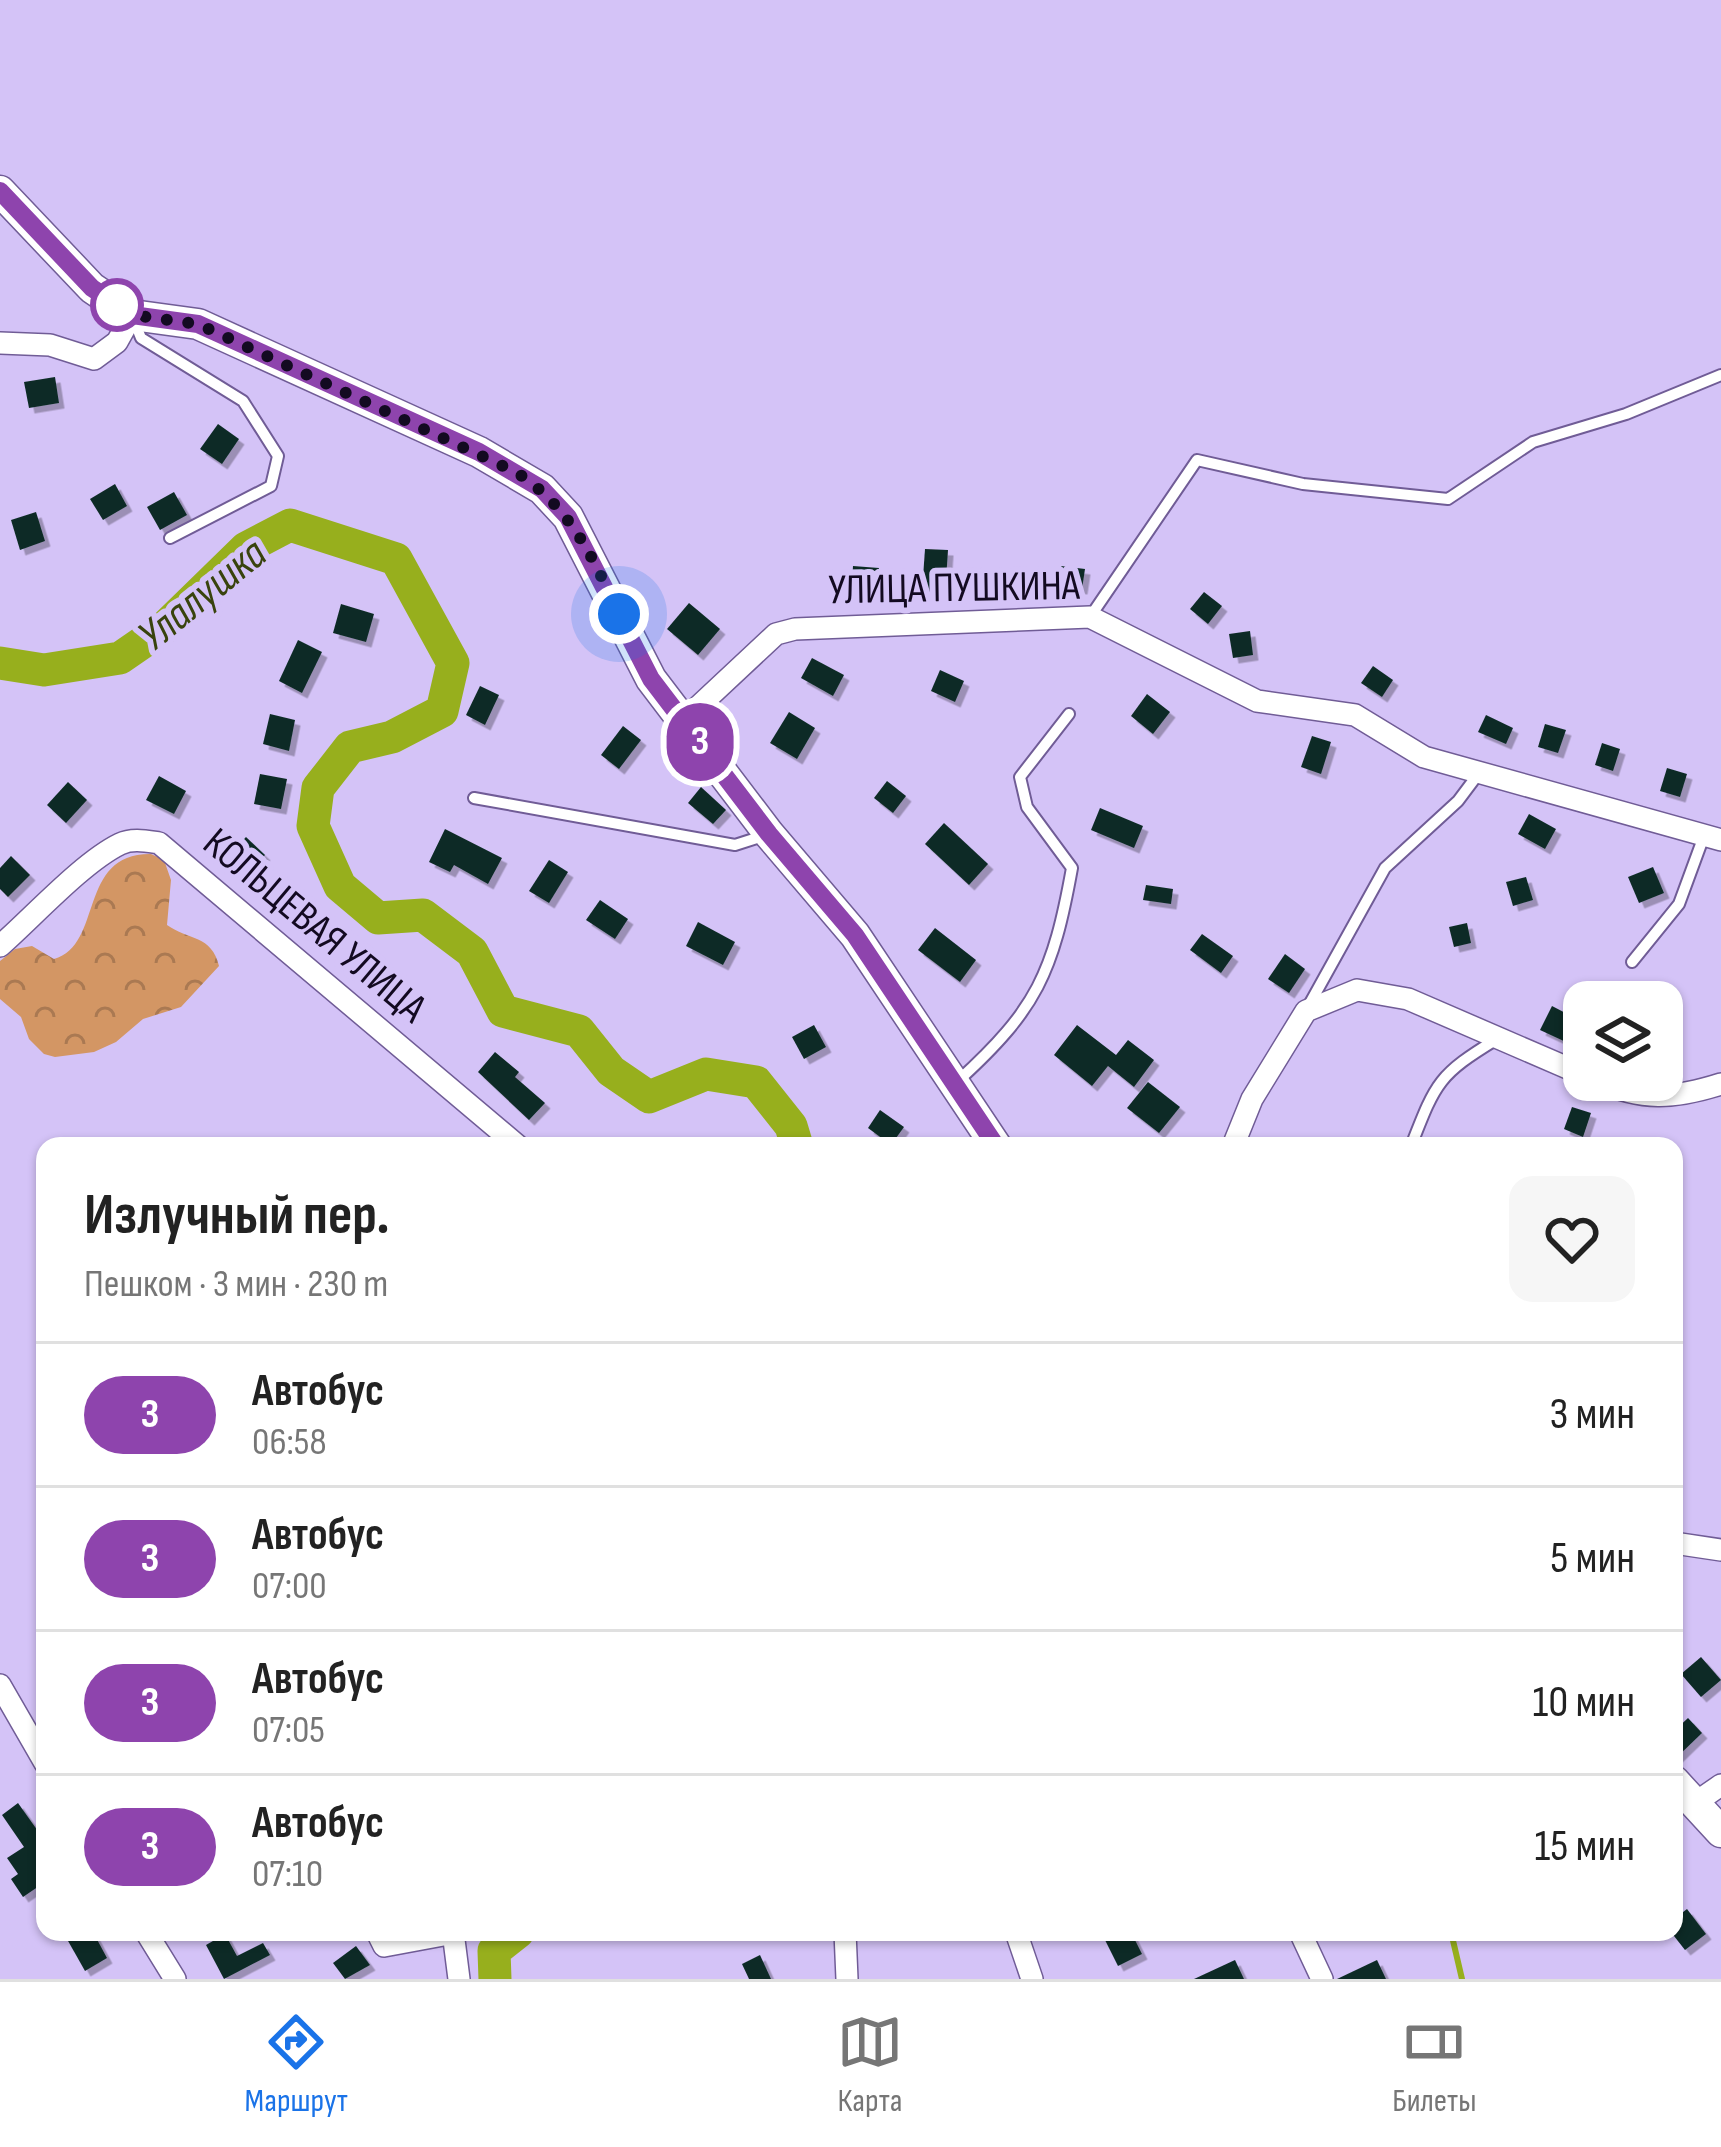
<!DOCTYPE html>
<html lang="ru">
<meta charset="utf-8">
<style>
body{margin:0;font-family:"Sofia Sans Condensed",sans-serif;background:#f6f6f6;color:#222;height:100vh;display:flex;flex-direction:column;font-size:45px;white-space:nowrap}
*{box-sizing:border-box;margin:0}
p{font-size:39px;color:#767676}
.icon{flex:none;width:66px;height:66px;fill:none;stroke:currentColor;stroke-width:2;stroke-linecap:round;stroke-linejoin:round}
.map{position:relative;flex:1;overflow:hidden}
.details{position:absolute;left:36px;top:1137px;width:1647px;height:804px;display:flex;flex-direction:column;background:#fff;border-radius:24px;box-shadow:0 3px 9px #0004}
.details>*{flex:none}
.badge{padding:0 24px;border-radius:39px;font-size:42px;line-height:78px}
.tools{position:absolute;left:1563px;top:981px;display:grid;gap:24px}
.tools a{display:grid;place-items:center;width:120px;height:120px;border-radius:24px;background:#fff;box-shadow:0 3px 9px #0004;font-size:60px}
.you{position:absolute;width:60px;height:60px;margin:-30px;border:9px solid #fff;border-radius:50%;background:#1a73e8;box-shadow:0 0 0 18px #1a73e833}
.map>.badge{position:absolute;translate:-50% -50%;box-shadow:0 0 0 6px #fff}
.round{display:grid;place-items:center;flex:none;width:126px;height:126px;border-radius:24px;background:#f6f6f6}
.overview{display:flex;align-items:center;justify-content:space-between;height:204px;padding:0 48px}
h1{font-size:57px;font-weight:700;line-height:90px}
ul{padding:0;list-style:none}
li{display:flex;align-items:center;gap:36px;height:144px;padding:0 48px;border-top:3px solid #e0e0e0}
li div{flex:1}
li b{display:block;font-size:45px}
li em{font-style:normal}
li .badge{min-width:132px;font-weight:700;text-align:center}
.tab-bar{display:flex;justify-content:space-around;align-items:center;height:168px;border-top:3px solid #e0e0e0;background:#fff;font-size:33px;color:#767676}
.tab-bar a{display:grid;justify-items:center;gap:6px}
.tab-bar .active{color:#1a73e8}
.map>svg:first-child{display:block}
.forest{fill:url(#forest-crowns)}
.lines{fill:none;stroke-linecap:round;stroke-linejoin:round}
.stream{stroke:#97af1d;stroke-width:6}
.river{stroke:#97af1d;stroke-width:33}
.building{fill:#0e2c26;filter:url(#shadow)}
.lane-casing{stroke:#705c96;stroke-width:14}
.street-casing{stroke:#705c96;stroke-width:24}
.secondary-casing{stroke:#705c96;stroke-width:33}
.lane{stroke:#fff;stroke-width:10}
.street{stroke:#fff;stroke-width:21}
.secondary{stroke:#fff;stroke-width:30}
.line-casing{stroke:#fff;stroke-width:27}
.line{stroke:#8e44ad;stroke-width:18}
.walk{stroke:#130a21;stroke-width:12;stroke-dasharray:0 21.6}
.stop-dot{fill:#fff;stroke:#8e44ad;stroke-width:6}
.labels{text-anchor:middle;stroke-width:12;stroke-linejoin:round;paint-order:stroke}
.street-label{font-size:42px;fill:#130a21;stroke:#d4c3f7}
.water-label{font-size:45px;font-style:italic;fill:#39430d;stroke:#d4c3f7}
</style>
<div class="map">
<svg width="1721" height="1979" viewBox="0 0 1721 1979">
<defs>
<pattern id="forest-crowns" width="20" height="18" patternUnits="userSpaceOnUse" patternTransform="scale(3)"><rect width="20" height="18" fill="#d39664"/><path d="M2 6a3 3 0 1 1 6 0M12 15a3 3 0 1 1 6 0" fill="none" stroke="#aa7952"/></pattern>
<filter id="shadow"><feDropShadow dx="5.5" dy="5.5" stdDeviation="0" flood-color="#0004"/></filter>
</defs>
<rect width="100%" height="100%" fill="#d4c3f7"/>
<path class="forest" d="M151,854L164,860L171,880L167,925C188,940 212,935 219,966L181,1007L143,1019L116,1042L94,1052L55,1057L44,1054L29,1039L21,1017L0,999V961L15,949L32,946L54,959C104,945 77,853 151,854Z"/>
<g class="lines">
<path class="stream" d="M1451,1932L1462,1979"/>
<g class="river">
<path d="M0,663L44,670L120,658L165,627L246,548L290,525L396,559L453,663L442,711L392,737L350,747L318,788L313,826L340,886L378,918L423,915L472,952L503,1011L579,1031L611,1071L649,1097L706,1074L756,1082L791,1126L797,1146"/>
<path d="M495,1979L494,1951L518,1932"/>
</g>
</g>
<g class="building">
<path d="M55,377L59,403L29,408L24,382Z"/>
<path d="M218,424L239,439L222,464L200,449Z"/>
<path d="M115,484L127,506L103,520L90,499Z"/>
<path d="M174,492L187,515L160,530L147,507Z"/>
<path d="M36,512L45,541L20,550L11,520Z"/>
<path d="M925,549L948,550L945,594L922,592Z"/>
<path d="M853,566L879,568L878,583L852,581Z"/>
<path d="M1061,566L1085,569L1082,589L1058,586Z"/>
<path d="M1016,572L1019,596L998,598L996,574Z"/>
<path d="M1204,592L1222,606L1208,624L1190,609Z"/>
<path d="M689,603L720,629L698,655L667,629Z"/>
<path d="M341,604L374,614L366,642L333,633Z"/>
<path d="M1250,631L1253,655L1233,658L1229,634Z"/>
<path d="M298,640L322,652L302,693L279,681Z"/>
<path d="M812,658L844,675L833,696L801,678Z"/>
<path d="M1373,666L1393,680L1382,697L1361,683Z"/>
<path d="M940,670L964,681L955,702L931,691Z"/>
<path d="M480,686L499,695L485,725L466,715Z"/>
<path d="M1147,694L1170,712L1153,734L1131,716Z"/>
<path d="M789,712L815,728L797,759L770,743Z"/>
<path d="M270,714L295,720L289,751L263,744Z"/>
<path d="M1486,715L1513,728L1506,744L1478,732Z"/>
<path d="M1545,724L1566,730L1558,753L1538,747Z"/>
<path d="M623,726L641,740L619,769L601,755Z"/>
<path d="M1312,736L1331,742L1321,774L1301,767Z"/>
<path d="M1602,743L1620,749L1613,771L1595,765Z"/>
<path d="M1667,768L1687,774L1680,797L1660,791Z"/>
<path d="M260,774L287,779L281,809L254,804Z"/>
<path d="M159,776L186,791L174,814L146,800Z"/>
<path d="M887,781L906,796L893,813L874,798Z"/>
<path d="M68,782L87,800L66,823L47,805Z"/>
<path d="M701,787L726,810L713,824L688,803Z"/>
<path d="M1100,808L1143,826L1134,848L1091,830Z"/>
<path d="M1529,814L1556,829L1545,849L1518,834Z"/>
<path d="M944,823L988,864L969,885L925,844Z"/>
<path d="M445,829L502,858L488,884L454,865L450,872L429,862Z"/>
<path d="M246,837L265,855L244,878L225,860Z"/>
<path d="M11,856L30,875L8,897L0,889V868Z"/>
<path d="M549,860L568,872L549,903L529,891Z"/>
<path d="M1653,867L1664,893L1639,903L1628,877Z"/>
<path d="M1526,877L1533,900L1513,906L1506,882Z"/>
<path d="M1146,885L1173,889L1171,904L1143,900Z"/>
<path d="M600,900L628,919L615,939L586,920Z"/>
<path d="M315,909L336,927L321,945L300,927Z"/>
<path d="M698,922L735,942L723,965L686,946Z"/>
<path d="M1467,923L1471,943L1454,947L1449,927Z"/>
<path d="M935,928L976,960L960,982L918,950Z"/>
<path d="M1202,934L1233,956L1221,973L1190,950Z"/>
<path d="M1285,954L1305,969L1289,993L1268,979Z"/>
<path d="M1552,1006L1579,1020L1568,1043L1540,1030Z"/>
<path d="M814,1025L826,1047L804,1059L792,1037Z"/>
<path d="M1077,1025L1116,1055L1128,1040L1154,1060L1134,1087L1108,1066L1092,1086L1054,1055Z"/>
<path d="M495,1052L519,1072L515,1077L545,1103L529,1120L478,1072Z"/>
<path d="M1148,1082L1180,1107L1159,1133L1127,1108Z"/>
<path d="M1572,1107L1591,1113L1583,1137L1564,1129Z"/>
<path d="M880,1110L904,1127L891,1145L868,1128Z"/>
<path d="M1701,1657L1721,1680L1701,1697L1681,1674Z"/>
<path d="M1688,1718L1702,1733L1674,1760V1731Z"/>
<path d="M18,1803L45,1841V1882L23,1897L11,1879L18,1874L7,1858L24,1847L2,1815Z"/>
<path d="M1687,1909L1706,1934L1685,1950L1674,1936V1919Z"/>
<path d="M63,1932H93L107,1958L85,1971Z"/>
<path d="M1101,1932H1131L1142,1954L1118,1966Z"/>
<path d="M225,1934L237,1956L263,1943L270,1955L224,1979L206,1945Z"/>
<path d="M356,1946L370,1965L345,1979L333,1963Z"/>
<path d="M760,1955L771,1979H749L742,1964Z"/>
<path d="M1235,1960L1244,1979H1194Z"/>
<path d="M1377,1960L1386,1979H1337Z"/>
</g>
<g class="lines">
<g class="lane-casing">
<g id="lane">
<path d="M133,318L141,338L243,401L278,456L271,486L170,538"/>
<path d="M1090,617L1197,460L1303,484L1448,499L1533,442L1626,414L1721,375"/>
<path d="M474,798L735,845L766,835"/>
<path d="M1632,962L1679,904L1704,836"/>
<path d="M1309,1005L1385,868L1458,801L1479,773"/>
<path d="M958,1081C1037,1009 1053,973 1072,868L1027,807L1020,777L1069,714"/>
<path d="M1411,1146C1436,1082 1438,1075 1497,1039"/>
</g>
</g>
<g class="street-casing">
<g id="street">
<path d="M0,343L50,345L94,359L117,342L132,315"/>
<path d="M684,720L776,634L795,629L1090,617L1257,701L1355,715L1424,757L1721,840"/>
<path d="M0,946C33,917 83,862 120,844C132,838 146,841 159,843L518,1146"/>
<path d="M1596,1080C1642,1101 1674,1099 1721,1084"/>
<path d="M1233,1146L1252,1099L1306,1011L1357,990L1408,999L1584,1075"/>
<path d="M1674,1543L1721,1550"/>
<path d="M0,1685L45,1763"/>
<path d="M1695,1803L1721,1785"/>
<path d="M146,1932L175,1979"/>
<path d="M377,1932L384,1946L454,1933"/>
<path d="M453,1932L459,1979"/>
<path d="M845,1932L847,1979"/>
<path d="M1016,1932L1032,1979"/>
<path d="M1300,1932L1322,1979"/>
</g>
</g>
<g class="secondary-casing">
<g id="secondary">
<path d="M0,191L92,288L132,315L198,324L479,452L542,489L568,517L651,679L769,834L855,935L996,1146"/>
<path d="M1674,1781L1721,1832"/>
</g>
</g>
<use href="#lane" class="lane"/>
<use href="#street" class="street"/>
<use href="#secondary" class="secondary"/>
</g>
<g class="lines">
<g class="line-casing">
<path id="line" d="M0,191L92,288L132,315L198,324L479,452L542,489L568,517L651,679L769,834L855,935L996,1146"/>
</g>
<use href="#line" class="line"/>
<path class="walk" d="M117,305L112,302L132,315L198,324L516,472C571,508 592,556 619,614"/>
</g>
<circle class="stop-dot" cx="117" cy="305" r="24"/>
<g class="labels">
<g class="street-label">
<text transform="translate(954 586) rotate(-1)" y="15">УЛИЦА ПУШКИНА</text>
<text transform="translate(316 924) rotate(40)" y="15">КОЛЬЦЕВАЯ УЛИЦА</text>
</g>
<g class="water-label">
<text transform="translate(201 593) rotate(-39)" y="16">Улалушка</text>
</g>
</g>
</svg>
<div class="tools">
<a><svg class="icon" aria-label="layers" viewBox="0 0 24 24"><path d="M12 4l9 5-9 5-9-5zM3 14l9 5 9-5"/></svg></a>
</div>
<div class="you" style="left:619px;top:614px"></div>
<b class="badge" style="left:700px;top:742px;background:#8e44ad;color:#fff">3</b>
<section class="details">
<div class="overview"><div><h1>Излучный пер.</h1><p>Пешком · 3 мин · 230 m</p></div><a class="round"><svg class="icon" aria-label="heart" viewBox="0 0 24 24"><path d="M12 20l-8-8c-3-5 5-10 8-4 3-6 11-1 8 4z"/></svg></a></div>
<ul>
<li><span class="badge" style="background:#8e44ad;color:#fff">3</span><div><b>Автобус</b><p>06:58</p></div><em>3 мин</em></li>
<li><span class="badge" style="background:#8e44ad;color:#fff">3</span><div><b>Автобус</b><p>07:00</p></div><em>5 мин</em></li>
<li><span class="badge" style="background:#8e44ad;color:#fff">3</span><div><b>Автобус</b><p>07:05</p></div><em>10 мин</em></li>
<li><span class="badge" style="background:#8e44ad;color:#fff">3</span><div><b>Автобус</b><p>07:10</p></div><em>15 мин</em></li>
</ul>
</section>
</div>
<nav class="tab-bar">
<a class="active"><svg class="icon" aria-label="directions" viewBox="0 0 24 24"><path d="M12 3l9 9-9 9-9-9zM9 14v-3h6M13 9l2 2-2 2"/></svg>Маршрут</a>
<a><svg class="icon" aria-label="map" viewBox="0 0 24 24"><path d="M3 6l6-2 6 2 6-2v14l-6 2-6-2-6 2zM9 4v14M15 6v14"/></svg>Карта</a>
<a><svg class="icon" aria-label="tickets" viewBox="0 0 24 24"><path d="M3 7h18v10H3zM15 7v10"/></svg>Билеты</a>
</nav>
